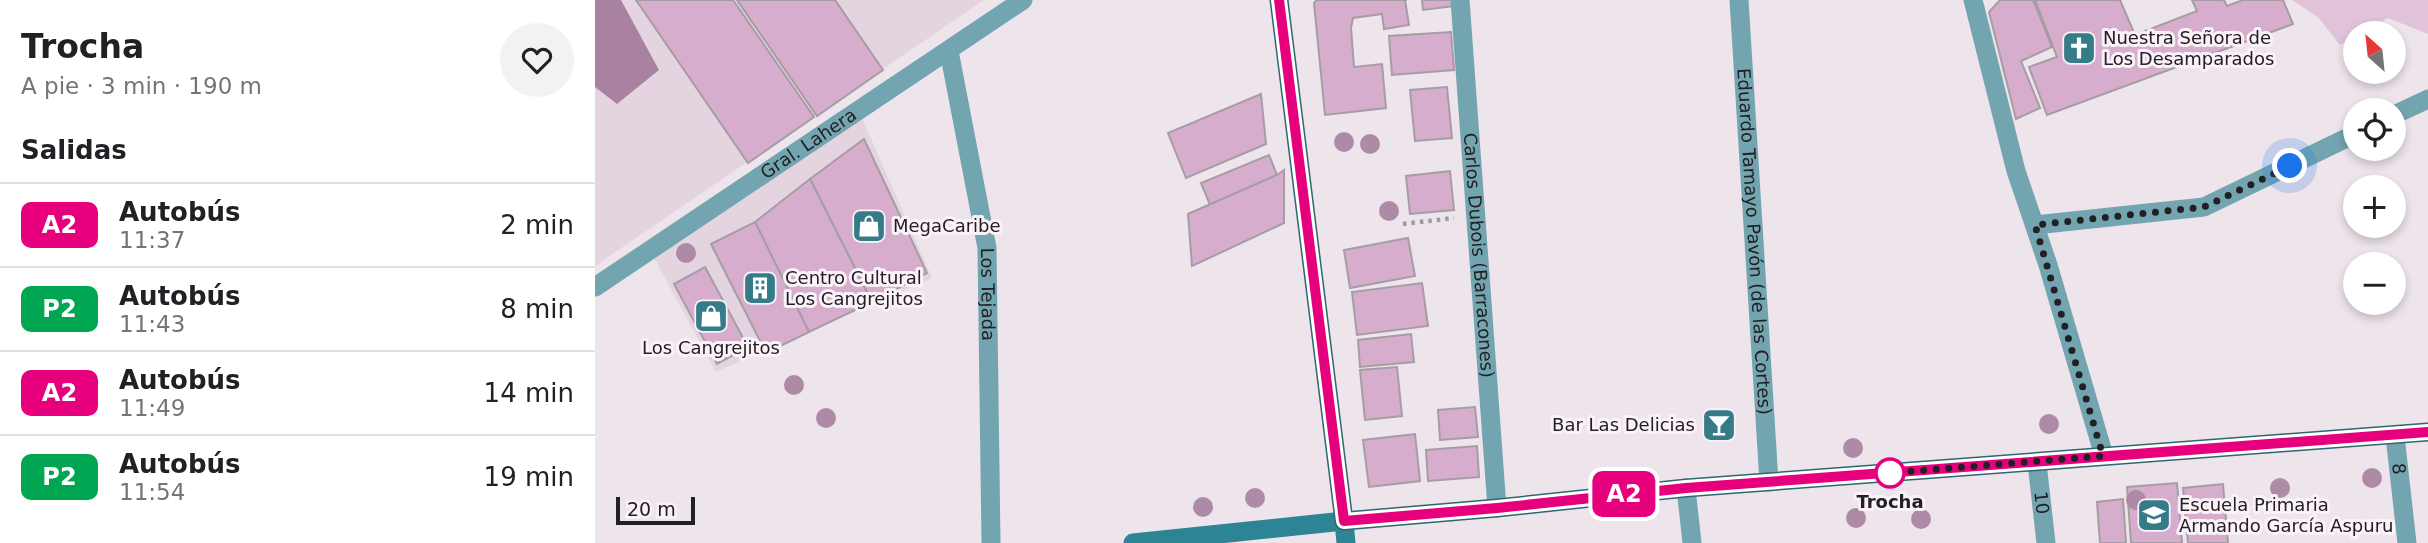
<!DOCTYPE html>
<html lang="es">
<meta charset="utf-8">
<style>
body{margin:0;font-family:"DejaVu Sans",sans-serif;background:#f2f2f2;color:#202124;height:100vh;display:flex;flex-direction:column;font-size:26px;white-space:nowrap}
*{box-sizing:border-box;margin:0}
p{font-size:23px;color:#757577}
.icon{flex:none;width:38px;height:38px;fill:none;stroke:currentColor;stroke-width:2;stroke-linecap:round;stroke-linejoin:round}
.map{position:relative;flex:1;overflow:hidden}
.panel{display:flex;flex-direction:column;background:#fff;width:595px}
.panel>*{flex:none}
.badge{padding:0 14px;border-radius:10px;font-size:24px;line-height:46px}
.needle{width:46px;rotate:333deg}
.tools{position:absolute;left:1748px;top:21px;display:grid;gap:14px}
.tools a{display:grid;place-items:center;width:63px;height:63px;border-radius:50%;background:#fff;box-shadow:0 4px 10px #0003;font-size:35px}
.scale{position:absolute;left:21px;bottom:18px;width:79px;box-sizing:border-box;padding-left:7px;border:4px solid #232023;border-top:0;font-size:19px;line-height:24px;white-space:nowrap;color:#232023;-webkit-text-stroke:5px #fbf2f9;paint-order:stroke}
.you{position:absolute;width:35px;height:35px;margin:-18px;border:5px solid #fff;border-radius:50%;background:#1a73e8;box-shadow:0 0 0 10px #1a73e833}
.map>.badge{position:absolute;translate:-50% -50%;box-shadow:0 0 0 4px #fff}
h2{padding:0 21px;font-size:26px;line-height:63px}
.round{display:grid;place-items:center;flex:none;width:74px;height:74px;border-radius:37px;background:#f2f2f2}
.head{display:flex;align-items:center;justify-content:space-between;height:119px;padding:0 21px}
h1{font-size:33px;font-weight:700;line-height:52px}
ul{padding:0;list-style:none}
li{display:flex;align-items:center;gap:21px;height:84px;padding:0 21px;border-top:2px solid #e0e0e0}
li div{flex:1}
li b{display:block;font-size:26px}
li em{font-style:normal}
li .badge{min-width:77px;font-weight:700;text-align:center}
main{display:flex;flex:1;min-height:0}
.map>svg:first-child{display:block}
.built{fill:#e4d4e0}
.green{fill:#e0c2d9}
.water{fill:#a982a1}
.building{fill:#d7adcd;stroke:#a69da4;stroke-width:2}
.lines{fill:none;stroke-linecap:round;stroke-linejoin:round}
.path{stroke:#a0999f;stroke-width:4.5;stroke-dasharray:3.5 5;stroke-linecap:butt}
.minor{stroke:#73a5b0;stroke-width:19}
.tertiary{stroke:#73a5b0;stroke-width:19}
.secondary{stroke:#2c8494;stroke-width:19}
.primary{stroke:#2c6772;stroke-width:19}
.tree{fill:#ad8ba6}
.line-casing{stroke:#fff;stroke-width:16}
.line{stroke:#e6007e;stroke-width:10}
.walk{stroke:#232023;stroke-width:7;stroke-dasharray:0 12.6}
.stop-dot{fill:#fff;stroke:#e6007e;stroke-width:3.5}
.labels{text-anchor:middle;stroke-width:6;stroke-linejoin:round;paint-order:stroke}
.poi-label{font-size:18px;fill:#232023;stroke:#fbf2f9;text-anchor:start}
.street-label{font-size:18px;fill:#232023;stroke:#fbf2f9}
.stop-label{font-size:18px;font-weight:bold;fill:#232023;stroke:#fbf2f9}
</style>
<main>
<section class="panel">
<div class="head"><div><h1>Trocha</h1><p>A pie · 3 min · 190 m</p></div><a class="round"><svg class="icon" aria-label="heart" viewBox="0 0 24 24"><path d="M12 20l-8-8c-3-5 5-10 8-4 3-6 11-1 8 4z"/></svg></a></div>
<h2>Salidas</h2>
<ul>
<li><span class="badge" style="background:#e6007e;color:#fff">A2</span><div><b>Autobús</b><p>11:37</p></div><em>2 min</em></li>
<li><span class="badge" style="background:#00a651;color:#fff">P2</span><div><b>Autobús</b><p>11:43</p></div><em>8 min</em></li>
<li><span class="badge" style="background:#e6007e;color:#fff">A2</span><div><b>Autobús</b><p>11:49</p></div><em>14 min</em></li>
<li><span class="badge" style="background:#00a651;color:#fff">P2</span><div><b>Autobús</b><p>11:54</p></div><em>19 min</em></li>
</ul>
</section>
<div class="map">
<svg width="1833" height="543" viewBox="0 0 1833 543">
<rect width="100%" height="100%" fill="#eee4ec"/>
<g class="built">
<path d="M26,0H389L0,266V87L22,104L64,70Z"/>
<path d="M267,118L337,278L121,372L59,258Z"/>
</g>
<path class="green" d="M1697,0H1833V34L1793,18L1765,33H1760V36L1745,45L1723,17Z"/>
<path class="water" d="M0,0H26L64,70L22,104L0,87Z"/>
<g class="building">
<path d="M41,0H138L219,117L153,163Z"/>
<path d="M142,0H240L288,70L222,116Z"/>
<path d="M722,0H812H810L814,25L789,29L787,14L758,18L756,28L759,67L787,64L791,108L730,115L719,3Z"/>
<path d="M827,0H859L860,6L828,10Z"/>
<path d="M1405,0H1438L1457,47L1426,61L1445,108L1421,119L1394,12Z"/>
<path d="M1440,0H1525L1540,35L1602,11L1597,0H1629L1632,6L1648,0H1688L1698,24L1452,115L1434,67L1462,57Z"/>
<path d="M856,32L859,70L797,75L794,36Z"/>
<path d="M852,87L857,138L820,141L815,90Z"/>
<path d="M666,94L671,144L591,178L573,133Z"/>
<path d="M269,139L332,273L277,302L215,179Z"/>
<path d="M674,155L682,175L615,205L606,183Z"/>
<path d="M689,170V223L597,266L593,214L682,175Z"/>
<path d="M855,171L859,210L815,214L811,176Z"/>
<path d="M215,179L277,302L214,332L160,222Z"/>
<path d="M160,222L214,332L171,353L116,244Z"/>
<path d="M813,238L820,276L755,288L749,250Z"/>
<path d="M110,267L153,347L122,364L79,284Z"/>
<path d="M827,283L833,326L762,335L757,292Z"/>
<path d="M816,334L819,362L765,367L763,340Z"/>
<path d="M802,367L807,416L770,420L765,370Z"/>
<path d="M880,407L883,437L845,440L843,410Z"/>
<path d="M820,434L825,481L774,487L768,440Z"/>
<path d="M882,446L884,477L833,481L831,450Z"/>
<path d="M1582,483L1587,543H1536L1532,487Z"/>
<path d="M1628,484L1633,543H1593L1588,488Z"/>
<path d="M1528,499L1531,543H1505L1502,502Z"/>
</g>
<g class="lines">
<path class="path" d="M808,224L859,218"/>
<g class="minor">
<path id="s1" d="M1144,0L1174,482"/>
<path d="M1378,0L1421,171L1453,265L1509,456"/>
<path id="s2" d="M354,51L392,248L396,543"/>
<path d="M1799,115L1833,99"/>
<path d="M1440,225L1609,207L1760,134"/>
<path id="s3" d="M1800,436L1812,543"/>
<path id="s4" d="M1442,463L1451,543"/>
<path d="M1091,488L1097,543"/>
</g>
<g class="tertiary">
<path id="s5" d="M865,0L902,508"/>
<path id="s6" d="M0,287L428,0"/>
</g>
<path class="secondary" d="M538,543L749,521L751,543"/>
<path class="primary" d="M684,0L749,521L902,508L1091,488L1833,432"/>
</g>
<g class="tree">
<circle cx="749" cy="142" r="10"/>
<circle cx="775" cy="144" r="10"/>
<circle cx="794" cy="211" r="10"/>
<circle cx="91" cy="253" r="10"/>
<circle cx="199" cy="385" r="10"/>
<circle cx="231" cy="418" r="10"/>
<circle cx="1454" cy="424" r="10"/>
<circle cx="1258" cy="448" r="10"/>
<circle cx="1777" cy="478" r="10"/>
<circle cx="1685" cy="488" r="10"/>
<circle cx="660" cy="498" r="10"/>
<circle cx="1541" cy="500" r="10"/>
<circle cx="608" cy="507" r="10"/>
<circle cx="1261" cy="518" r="10"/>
<circle cx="1326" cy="519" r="10"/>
</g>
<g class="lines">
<g class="line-casing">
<path id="line" d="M684,0L749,521L902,508L1091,488L1833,432"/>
</g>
<use href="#line" class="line"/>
<path class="walk" d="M1295,473H1293L1508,456L1440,225L1609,207L1695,166"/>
</g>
<defs>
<g id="church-square" transform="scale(1.75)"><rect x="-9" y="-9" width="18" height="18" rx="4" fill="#367b88" stroke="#fbf2f9"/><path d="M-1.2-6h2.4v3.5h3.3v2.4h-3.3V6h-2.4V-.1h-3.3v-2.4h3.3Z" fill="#fff"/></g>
<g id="shop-square" transform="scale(1.75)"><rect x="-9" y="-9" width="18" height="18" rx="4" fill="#367b88" stroke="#fbf2f9"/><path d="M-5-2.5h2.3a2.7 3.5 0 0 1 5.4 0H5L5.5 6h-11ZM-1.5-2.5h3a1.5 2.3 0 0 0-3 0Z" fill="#fff"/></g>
<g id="building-square" transform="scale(1.75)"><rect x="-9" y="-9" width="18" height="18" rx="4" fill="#367b88" stroke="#fbf2f9"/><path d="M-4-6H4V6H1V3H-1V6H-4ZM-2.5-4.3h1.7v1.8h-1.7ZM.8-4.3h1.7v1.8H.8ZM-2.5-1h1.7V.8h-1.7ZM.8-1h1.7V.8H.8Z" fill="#fff"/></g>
<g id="bar-square" transform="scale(1.75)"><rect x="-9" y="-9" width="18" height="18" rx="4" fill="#367b88" stroke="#fbf2f9"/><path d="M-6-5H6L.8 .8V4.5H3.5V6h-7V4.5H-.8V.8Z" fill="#fff"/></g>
<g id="school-square" transform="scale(1.75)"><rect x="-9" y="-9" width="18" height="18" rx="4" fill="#367b88" stroke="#fbf2f9"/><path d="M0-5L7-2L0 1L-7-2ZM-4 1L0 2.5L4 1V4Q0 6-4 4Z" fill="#fff"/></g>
</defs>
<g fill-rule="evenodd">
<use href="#church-square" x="1484" y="48"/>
<use href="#shop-square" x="274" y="226"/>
<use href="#building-square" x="165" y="288"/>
<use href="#shop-square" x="116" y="316"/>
<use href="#bar-square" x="1124" y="425"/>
<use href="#school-square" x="1559" y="515"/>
</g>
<circle class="stop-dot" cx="1295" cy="473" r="14"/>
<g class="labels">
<g class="poi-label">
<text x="1508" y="44">Nuestra Señora de<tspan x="1508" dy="21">Los Desamparados</tspan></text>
<text x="298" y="232">MegaCaribe</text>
<text x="190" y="284">Centro Cultural<tspan x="190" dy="21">Los Cangrejitos</tspan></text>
<text x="116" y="354" text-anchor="middle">Los Cangrejitos</text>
<text x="1100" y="431" text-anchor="end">Bar Las Delicias</text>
<text x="1584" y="511">Escuela Primaria<tspan x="1584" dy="21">Armando García Aspuru</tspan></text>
</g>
<g class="street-label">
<text dy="6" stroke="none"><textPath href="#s6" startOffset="257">Gral. Lahera</textPath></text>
<text dy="6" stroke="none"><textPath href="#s1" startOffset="242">Eduardo Tamayo Pavón (de las Cortes)</textPath></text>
<text dy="6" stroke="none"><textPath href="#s5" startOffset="256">Carlos Dubois (Barracones)</textPath></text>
<text dy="6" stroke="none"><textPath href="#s2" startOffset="247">Los Tejada</textPath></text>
<text dy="6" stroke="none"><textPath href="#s3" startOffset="33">8</textPath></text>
<text dy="6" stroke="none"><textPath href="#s4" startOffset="40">10</textPath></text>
</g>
<g class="stop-label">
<text x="1295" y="508">Trocha</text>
</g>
</g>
</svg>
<div class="tools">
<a><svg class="needle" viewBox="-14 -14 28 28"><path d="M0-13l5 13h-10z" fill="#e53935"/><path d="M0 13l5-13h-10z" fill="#757577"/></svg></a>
<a><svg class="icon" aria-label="locate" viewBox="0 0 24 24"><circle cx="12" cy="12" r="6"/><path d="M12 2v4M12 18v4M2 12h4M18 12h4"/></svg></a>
<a>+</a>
<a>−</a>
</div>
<div class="scale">20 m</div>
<div class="you" style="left:1695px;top:166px"></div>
<b class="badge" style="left:1029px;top:494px;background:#e6007e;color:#fff">A2</b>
</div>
</main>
